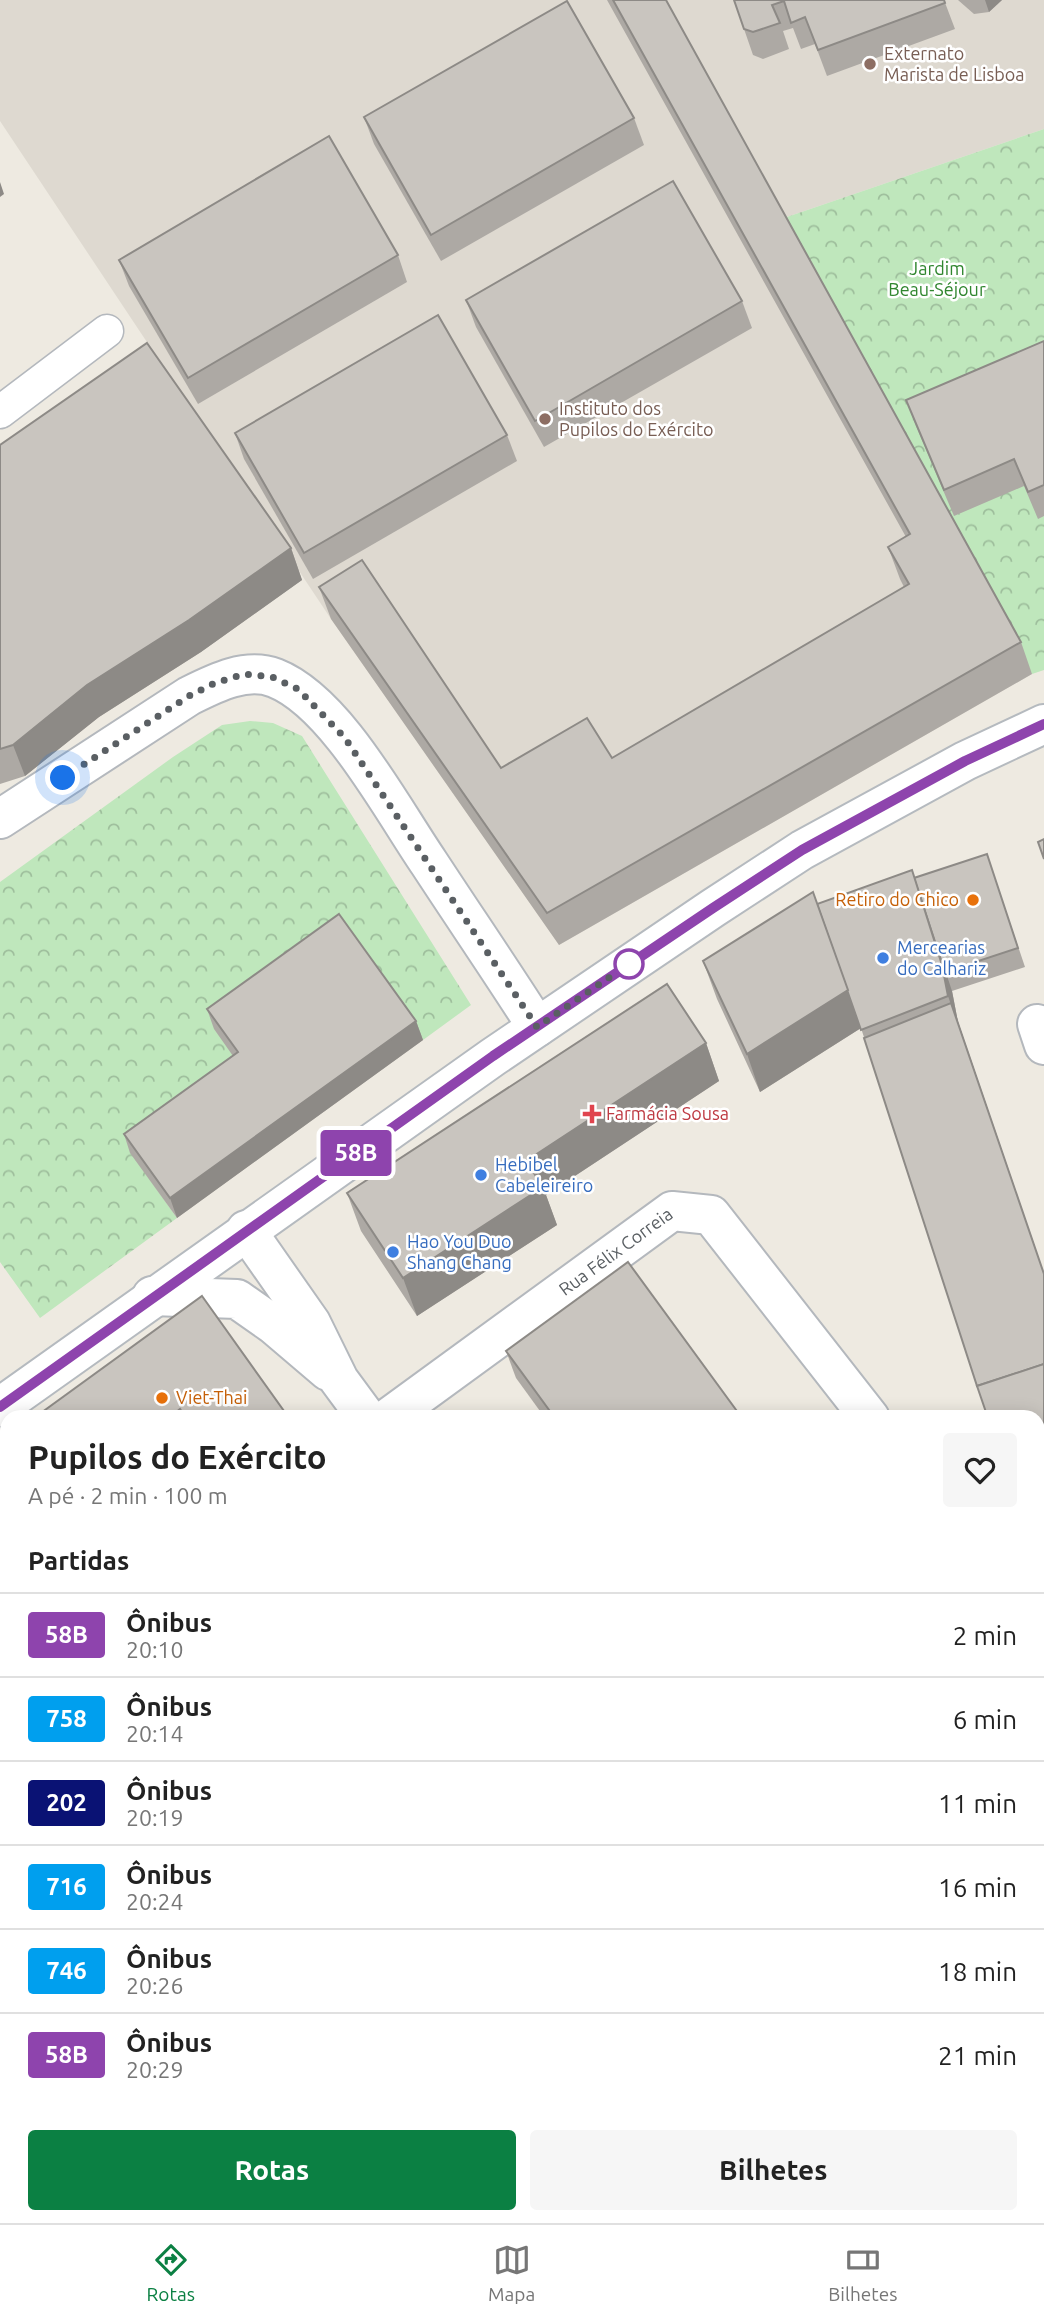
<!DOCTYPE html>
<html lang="pt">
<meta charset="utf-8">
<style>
body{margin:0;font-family:Ubuntu,sans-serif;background:#f6f6f6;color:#222;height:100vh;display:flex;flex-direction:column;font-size:26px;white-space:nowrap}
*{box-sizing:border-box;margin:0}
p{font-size:23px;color:#767676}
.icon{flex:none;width:38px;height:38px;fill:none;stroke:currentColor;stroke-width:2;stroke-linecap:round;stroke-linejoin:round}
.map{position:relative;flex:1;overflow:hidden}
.details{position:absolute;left:0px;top:1410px;width:1045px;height:814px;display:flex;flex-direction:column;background:#fff;border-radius:21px 21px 0 0;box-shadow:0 4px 18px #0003}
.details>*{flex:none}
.badge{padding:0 14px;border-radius:5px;font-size:24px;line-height:46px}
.you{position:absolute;width:35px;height:35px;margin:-18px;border:5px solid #fff;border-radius:50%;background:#1a73e8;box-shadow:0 0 0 10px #1a73e833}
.map>.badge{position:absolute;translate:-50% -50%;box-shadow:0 0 0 4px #fff}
h2{padding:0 28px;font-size:26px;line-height:63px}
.round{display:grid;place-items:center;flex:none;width:74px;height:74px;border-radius:7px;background:#f6f6f6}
.head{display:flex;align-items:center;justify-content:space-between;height:119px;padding:0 28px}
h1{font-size:33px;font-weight:700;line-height:52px}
.cta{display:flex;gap:14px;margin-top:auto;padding:14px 28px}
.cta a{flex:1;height:80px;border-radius:7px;background:#0b8043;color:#fff;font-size:28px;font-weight:700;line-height:80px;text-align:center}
.cta a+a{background:#f6f6f6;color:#222}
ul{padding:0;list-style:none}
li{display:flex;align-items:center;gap:21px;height:84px;padding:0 28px;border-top:2px solid #e0e0e0}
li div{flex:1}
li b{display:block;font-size:26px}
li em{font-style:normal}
li .badge{min-width:77px;font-weight:700;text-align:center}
.tab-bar{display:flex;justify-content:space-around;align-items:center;height:98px;border-top:2px solid #e0e0e0;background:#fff;font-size:19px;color:#767676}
.tab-bar a{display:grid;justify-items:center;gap:4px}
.tab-bar .current{color:#0b8043}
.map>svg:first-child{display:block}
.education{fill:#ded9d0}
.forest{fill:url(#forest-crowns)}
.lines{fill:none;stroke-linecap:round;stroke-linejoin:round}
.lane-casing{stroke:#b4b8bd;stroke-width:35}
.street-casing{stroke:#b4b8bd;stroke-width:42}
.secondary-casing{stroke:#b5babf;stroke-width:42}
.lane{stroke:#fff;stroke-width:32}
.street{stroke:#fff;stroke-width:38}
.secondary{stroke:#fff;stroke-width:38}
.wall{fill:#ada9a4}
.shaded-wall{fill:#8d8a86}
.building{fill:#c9c5bf;stroke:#8d8a86;stroke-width:2}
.line-casing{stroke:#fff;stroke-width:16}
.line{stroke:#8e44ad;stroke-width:10}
.walk{stroke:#5a5f63;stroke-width:7;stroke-dasharray:0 12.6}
.education-dot{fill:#8d6e63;stroke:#fff;stroke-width:2.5}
.food-dot{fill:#e8710a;stroke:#fff;stroke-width:2.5}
.shop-dot{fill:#3f7fe0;stroke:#fff;stroke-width:2.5}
.stop-dot{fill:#fff;stroke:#8e44ad;stroke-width:3.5}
.health-dot{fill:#e0444e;stroke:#fff;stroke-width:2.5}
.labels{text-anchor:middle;stroke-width:5;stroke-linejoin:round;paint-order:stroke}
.education-label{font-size:18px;fill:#785e54;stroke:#fff;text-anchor:start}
.park-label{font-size:18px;fill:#30862f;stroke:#fff}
.food-label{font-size:18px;fill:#c56008;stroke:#fff;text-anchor:end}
.shop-label{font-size:18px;fill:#366cbe;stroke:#fff;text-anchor:start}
.health-label{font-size:18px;fill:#be3a42;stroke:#fff;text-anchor:start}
.street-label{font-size:18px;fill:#5a5f63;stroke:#fff}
</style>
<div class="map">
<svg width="1044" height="2223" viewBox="0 0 1044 2223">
<defs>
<pattern id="forest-crowns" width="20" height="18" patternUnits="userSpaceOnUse" patternTransform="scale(1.75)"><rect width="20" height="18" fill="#bfe7bc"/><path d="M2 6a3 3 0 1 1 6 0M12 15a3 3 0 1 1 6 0" fill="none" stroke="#9ebe9c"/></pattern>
</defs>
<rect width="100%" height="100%" fill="#eeeae1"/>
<path class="education" d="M0,0H1044V129L781,219L1032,674L559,945L331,619L0,121Z"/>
<g class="forest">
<path d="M1044,129V670L1032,674L781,219Z"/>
<path d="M250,721L273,723L302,736L471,1005L423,1040L346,933L214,1028L245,1071L131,1153L177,1218L40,1318L0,1262V882L173,757L222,725Z"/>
</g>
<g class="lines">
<g class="lane-casing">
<path id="lane" d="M0,412L107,331"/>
</g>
<g class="street-casing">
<g id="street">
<path d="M0,819L189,696C215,683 246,667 275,678C336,702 392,809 429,863C465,918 502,972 537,1027"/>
<path d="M1037,1024L1044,1045"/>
<path d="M246,1230L311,1323L339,1380L367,1418"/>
<path d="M152,1296L237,1299L274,1325L328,1371"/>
<path id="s1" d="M388,1418L672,1211L711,1215L870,1418"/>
<path d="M1038,1615L1044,1614"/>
<path d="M959,2217L964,2223"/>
</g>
</g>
<g class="secondary-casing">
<path id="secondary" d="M0,1407L493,1057L713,908L802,850L965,761L1044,724"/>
</g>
<use href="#lane" class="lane"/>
<use href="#street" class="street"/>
<use href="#secondary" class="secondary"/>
</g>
<g class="wall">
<path d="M607,0H666L1021,642L1032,674L559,945L331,619L319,587L501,768L612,758L904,587L900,579L888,547L906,537Z"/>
<path d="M734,0H944L955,29L827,76L815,44L801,49L793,28L783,31L789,49L763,59L753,55Z"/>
<path d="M958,0H1002L989,12L974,14Z"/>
<path d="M364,117L634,118L644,145L441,261L374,144Z"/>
<path d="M398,255L407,282L198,404L129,286L119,260Z"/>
<path d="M466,300L742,301L752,328L544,447L476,327Z"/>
<path d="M1044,341V516L1038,519L1024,486L954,516L916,426L906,400Z"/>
<path d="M235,433L507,435L517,461L313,579L244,459Z"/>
<path d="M0,445L291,548L302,580L201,652L99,717L25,776L0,784Z"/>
<path d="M987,854L1025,967L952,991L958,1022L1044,1273V1566L1039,1568L1038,1564V1418L977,1386L861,1028L760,1092L717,999L703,961L817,904L914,878Z"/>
<path d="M207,1009L416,1021L423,1040L177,1218L130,1153L124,1134L233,1056L214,1029Z"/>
<path d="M706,1043L719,1081L546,1195L557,1225L417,1316L361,1231L347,1193Z"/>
<path d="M506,1351L742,1418H545L516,1378Z"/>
<path d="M1038,1821L1044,1829V2098L1038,2089Z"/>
<path d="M7,2090V2217H19L9,2223H0V2094Z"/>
<path d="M275,2217H437L441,2223H279Z"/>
<path d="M723,2217H867L871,2223H727Z"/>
</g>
<g class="shaded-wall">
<path d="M985,0H1002L989,12Z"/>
<path d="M0,182L4,194L0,197Z"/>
<path d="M291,548L302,580L201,652L99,717L25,776L13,745L87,685Z"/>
<path d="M912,870L952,991L958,1022L1044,1274L948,996Z"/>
<path d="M848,990L861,1028L760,1092L747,1054Z"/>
<path d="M416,1021L423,1040L177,1218L170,1198Z"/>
<path d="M706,1043L719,1081L546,1195L557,1225L417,1316L403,1278L526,1161Z"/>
<path d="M180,1409L183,1418H169Z"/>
<path d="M7,1535V1583L0,1588V1540Z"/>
<path d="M7,1855V1903L0,1908V1860Z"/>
</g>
<g class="building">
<path d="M613,0H666L1021,642L547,913L319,587L362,560L501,768L587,718L612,758L909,584L888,547L910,534Z"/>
<path d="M734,0H944L945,3L818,50L805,17L791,23L784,1L772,5L780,23L753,32L744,29Z"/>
<path d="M567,1L634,118L431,235L364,117Z"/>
<path d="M329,136L398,255L188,378L119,260Z"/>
<path d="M673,181L742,301L535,421L466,300Z"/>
<path d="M438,315L507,435L304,553L235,433Z"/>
<path d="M1044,341V485L1028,492L1014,459L944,490L906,400Z"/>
<path d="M147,343L291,548L189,620L87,685L13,745L0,749V445Z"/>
<path d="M1044,839V859L1038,842Z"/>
<path d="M987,854L1018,948L945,972L914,878Z"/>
<path d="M912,870L942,965L948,996L861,1030L817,904Z"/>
<path d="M813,892L848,990L747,1054L703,961Z"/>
<path d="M339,914L416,1021L170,1198L124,1134L238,1052L207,1009Z"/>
<path d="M667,984L706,1043L526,1161L543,1187L403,1278L347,1193Z"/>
<path d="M951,1003L1044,1274V1364L977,1386L864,1038Z"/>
<path d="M628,1262L742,1418H555L506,1351Z"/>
<path d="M202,1296L289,1418H186L180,1409L169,1418H34Z"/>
<path d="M1044,1364V1536L1038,1539V1418H988L977,1386Z"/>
<path d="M7,1437V1535L0,1540V1442Z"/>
<path d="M0,1743L7,1752V1855L0,1860Z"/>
<path d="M1038,1821L1044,1829V2084L1038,2076Z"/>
<path d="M7,2090V2192L0,2196V2094Z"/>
<path d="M286,2217H437L441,2223H290Z"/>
<path d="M737,2217H867L871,2223H729Z"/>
</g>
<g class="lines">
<g class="line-casing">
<path id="line" d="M0,1407L493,1056L713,908L802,850L965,761L1044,724"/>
</g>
<use href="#line" class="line"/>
<path class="walk" d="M63,778L189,696L215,683L244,674L272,677L298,689L345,738L537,1027L629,964"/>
</g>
<g class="education-dot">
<circle cx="870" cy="64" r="7"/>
<circle cx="545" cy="419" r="7"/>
</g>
<g class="food-dot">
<circle cx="973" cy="900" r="7"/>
<circle cx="162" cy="1398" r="7"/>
</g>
<g class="shop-dot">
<circle cx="883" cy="958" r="7"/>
<circle cx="481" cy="1175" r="7"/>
<circle cx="393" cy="1252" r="7"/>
</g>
<circle class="stop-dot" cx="629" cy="964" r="14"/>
<path class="health-dot" d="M588.5 1103.5h7v7h7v7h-7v7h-7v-7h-7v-7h7z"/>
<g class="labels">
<g class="education-label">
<text x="884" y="60">Externato<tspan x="884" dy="21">Marista de Lisboa</tspan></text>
<text x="559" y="415">Instituto dos<tspan x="559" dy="21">Pupilos do Exército</tspan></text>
</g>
<g class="park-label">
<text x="937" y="275">Jardim<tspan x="937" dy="21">Beau-Séjour</tspan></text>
</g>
<g class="food-label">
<text x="959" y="906">Retiro do Chico</text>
<text x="176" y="1404" text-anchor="start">Viet-Thai</text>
</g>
<g class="shop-label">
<text x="897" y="954">Mercearias<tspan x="897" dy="21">do Calhariz</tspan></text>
<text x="495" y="1171">Hebibel<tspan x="495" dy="21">Cabeleireiro</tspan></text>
<text x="407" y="1248">Hao You Duo<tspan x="407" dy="21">Shang Chang</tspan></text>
</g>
<g class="health-label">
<text x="606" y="1120">Farmácia Sousa</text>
</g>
<g class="street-label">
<text dy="6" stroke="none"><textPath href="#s1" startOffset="282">Rua Félix Correia</textPath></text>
</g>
</g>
</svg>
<div class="you" style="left:63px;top:778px"></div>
<b class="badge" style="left:356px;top:1153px;background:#8e44ad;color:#fff">58B</b>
<section class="details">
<div class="head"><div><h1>Pupilos do Exército</h1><p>A pé · 2 min · 100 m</p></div><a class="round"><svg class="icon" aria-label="heart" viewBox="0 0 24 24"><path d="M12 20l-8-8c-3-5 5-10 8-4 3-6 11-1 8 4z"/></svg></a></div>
<h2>Partidas</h2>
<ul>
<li><span class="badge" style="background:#8e44ad;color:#fff">58B</span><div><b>Ônibus</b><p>20:10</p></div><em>2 min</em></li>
<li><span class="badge" style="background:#009fee;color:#fff">758</span><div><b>Ônibus</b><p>20:14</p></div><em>6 min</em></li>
<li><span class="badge" style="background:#0a1274;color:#fff">202</span><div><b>Ônibus</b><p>20:19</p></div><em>11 min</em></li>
<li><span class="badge" style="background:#009fee;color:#fff">716</span><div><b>Ônibus</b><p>20:24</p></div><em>16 min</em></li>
<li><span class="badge" style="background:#009fee;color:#fff">746</span><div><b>Ônibus</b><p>20:26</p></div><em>18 min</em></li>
<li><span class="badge" style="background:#8e44ad;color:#fff">58B</span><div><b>Ônibus</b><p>20:29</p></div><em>21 min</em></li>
</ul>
<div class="cta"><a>Rotas</a><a>Bilhetes</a></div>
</section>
</div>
<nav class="tab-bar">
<a class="current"><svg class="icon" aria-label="directions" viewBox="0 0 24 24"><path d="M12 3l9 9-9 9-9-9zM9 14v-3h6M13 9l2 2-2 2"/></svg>Rotas</a>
<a><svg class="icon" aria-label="map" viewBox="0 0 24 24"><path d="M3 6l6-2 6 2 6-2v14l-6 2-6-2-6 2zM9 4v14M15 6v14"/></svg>Mapa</a>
<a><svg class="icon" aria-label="tickets" viewBox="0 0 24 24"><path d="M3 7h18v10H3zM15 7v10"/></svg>Bilhetes</a>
</nav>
